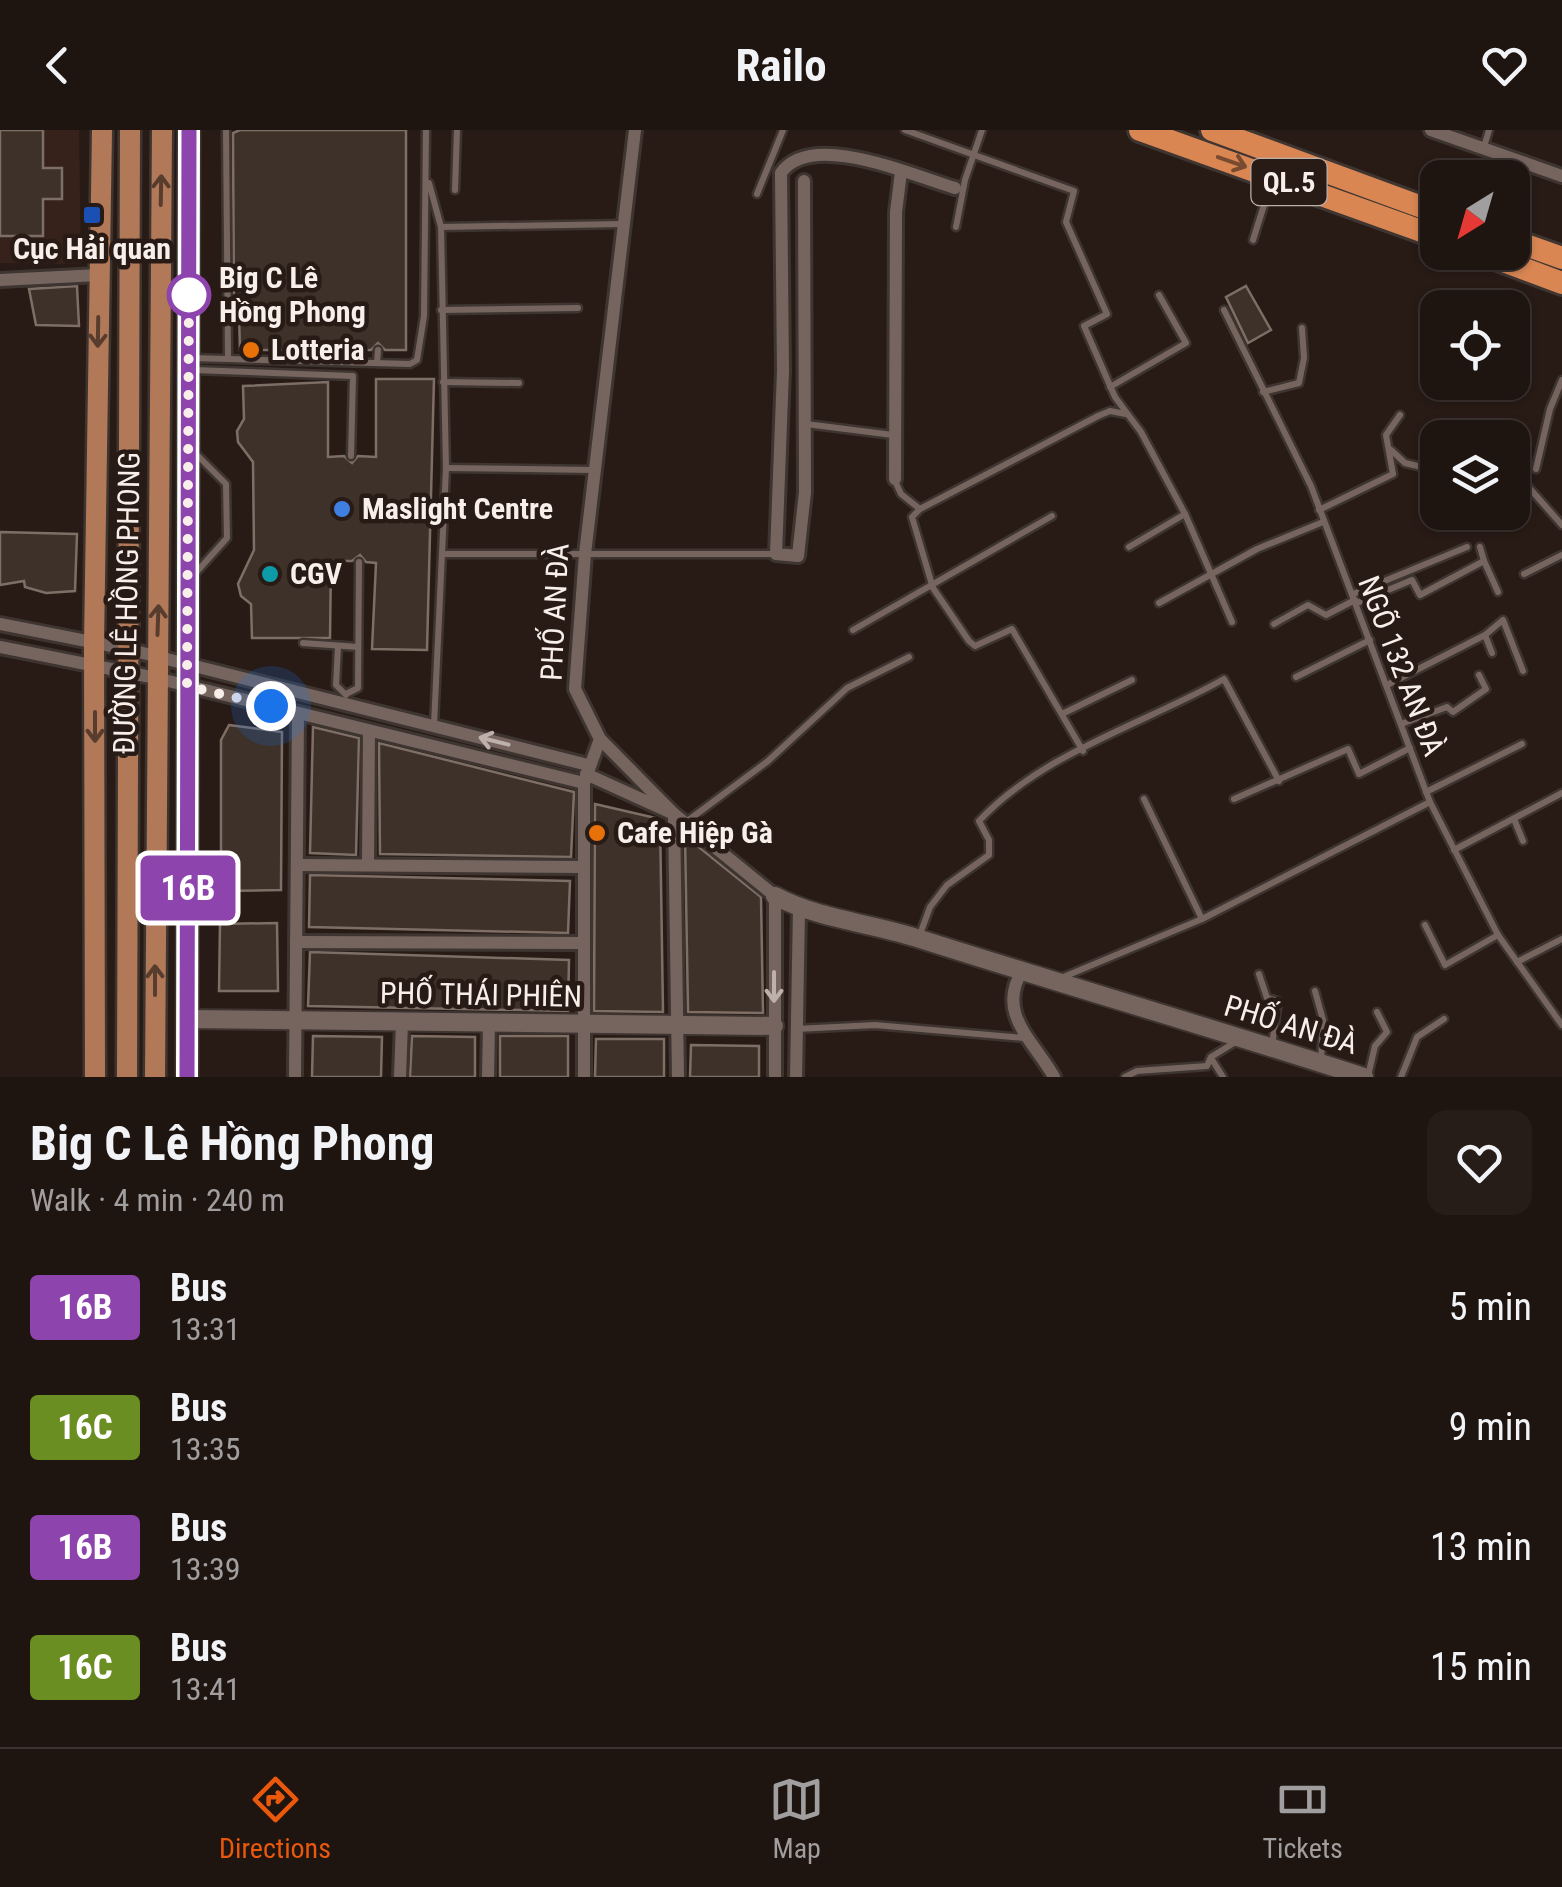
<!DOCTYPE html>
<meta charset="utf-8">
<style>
body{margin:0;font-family:"Roboto Condensed",sans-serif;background:#261d19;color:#f1f3f6;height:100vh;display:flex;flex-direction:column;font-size:38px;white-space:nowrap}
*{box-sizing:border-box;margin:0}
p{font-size:32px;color:#a19e9f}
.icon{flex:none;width:55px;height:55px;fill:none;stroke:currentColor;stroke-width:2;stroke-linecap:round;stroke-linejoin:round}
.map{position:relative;height:947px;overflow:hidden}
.side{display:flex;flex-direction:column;background:#1e1410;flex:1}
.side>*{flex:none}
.badge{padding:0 20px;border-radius:8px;font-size:35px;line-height:65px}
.needle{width:65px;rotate:217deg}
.buttons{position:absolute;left:1420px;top:30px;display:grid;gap:20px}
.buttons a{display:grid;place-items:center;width:110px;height:110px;border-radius:20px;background:#1e1410;box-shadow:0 2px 8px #0004,0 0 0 2px #3c3330;font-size:50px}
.you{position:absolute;width:50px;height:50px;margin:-25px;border:8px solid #fff;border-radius:50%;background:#1a73e8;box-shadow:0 0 0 15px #1a73e833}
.map>.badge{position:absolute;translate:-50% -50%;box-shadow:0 0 0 5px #fff}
.round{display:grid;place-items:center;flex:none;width:105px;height:105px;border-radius:20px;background:#261d19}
.summary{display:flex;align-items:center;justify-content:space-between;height:170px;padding:0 30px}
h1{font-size:48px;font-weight:700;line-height:75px}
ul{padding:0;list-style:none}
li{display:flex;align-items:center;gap:30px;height:120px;padding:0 30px}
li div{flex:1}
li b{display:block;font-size:38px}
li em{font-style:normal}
li .badge{min-width:110px;font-weight:700;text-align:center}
header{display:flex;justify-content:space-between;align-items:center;height:130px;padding:0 30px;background:#1e1410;font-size:45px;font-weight:700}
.dock{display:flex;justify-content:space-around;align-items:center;height:140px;border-top:2px solid #3c3330;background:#1e1410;font-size:28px;color:#a19e9f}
.dock a{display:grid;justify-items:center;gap:5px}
.dock .active{color:#ea580c}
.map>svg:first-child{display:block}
.built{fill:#36221b}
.building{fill:#3e3129;stroke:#7e6f66;stroke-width:2.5}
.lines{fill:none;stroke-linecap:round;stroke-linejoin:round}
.lane-casing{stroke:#3e3531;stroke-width:11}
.street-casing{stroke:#3e3531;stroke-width:18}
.secondary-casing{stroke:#3e3531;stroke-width:22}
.primary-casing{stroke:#3e3531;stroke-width:25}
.highway-casing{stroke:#3e3531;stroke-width:28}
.lane{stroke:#76655f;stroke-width:6}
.street{stroke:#76655f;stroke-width:12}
.secondary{stroke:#76655f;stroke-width:18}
.primary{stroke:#b17958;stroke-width:20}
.highway{stroke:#d98653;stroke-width:22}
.oneway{stroke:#784b31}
.oneway2{stroke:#583c2d}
.oneway3{stroke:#beb1ac}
.line-casing{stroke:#fff;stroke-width:22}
.line{stroke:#8e44ad;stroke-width:15}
.walk{stroke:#f8efeb;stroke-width:10;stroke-dasharray:0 18}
.transit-dot{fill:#1a4fb4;stroke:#281b16;stroke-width:4}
.stop-dot{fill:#fff;stroke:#8e44ad;stroke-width:5}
.food-dot{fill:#e8710a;stroke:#281b16;stroke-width:4}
.shop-dot{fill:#3f7fe0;stroke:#281b16;stroke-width:4}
.culture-dot{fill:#0f9aa8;stroke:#281b16;stroke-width:4}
.labels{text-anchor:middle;stroke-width:9;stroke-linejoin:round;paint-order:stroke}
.shield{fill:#281b16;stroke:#baafab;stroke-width:2.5}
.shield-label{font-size:28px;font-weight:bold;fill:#f8efeb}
.poi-label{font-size:30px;font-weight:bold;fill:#f8efeb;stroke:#281b16;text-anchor:start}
.stop-label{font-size:30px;font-weight:bold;fill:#f8efeb;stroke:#281b16;text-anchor:start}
.street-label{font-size:30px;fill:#f8efeb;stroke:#281b16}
</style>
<header><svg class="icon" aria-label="back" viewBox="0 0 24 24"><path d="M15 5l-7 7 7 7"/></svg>Railo<svg class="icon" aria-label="heart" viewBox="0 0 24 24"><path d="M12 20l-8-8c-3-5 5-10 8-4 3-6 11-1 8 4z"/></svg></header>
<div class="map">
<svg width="1562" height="947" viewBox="0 0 1562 947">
<rect width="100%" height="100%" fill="#281b16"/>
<path class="built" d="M0,0H79L81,134L0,133Z"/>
<g class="building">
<path d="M0,0H43V38H62V69H43V106H0Z"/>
<path d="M240,0H406V220H385L378,213L371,220H240L239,185H234L233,3Z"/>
<path d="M77,156L79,196L36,195L29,159Z"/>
<path d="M1246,156L1271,200L1248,213L1226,167Z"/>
<path d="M376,249H434L427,520L372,519L376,433L366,432L360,425L352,431H331L330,508H252L251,474L241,466L238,454L254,420L253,332L238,312L237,301L244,289L243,256L328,252V327L344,326L352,333L358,326L376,327Z"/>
<path d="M0,402L77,404L75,461L46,463L25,457L24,451L0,455Z"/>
<path d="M229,595L282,602L281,760L221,761V610Z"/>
<path d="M313,597L359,608L356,725L310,723Z"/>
<path d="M379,613L574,662L571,727L380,724Z"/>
<path d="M595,674L660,689L663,882L594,881Z"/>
<path d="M685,706L761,767L763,883L688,882Z"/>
<path d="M310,745L570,751L568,803L309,797Z"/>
<path d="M277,793L278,861H219L220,794Z"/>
<path d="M310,822L569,830L568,881L308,876Z"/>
<path d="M313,906L382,907L381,947H312Z"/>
<path d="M412,906L475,907V947H410Z"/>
<rect x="500" y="906" width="68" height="41"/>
<path d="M596,909H664V947H595Z"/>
<path d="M691,915L759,916V947H690Z"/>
</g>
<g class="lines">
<g class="lane-casing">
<g id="lane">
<path d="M226,0L228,228"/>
<path d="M905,0L1074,61L1066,92L1107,184L1084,196L1115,267L1141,302L1185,384L1232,492"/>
<path d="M1484,17L1489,0"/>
<path d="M429,53L441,97"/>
<path d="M455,60L457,0"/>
<path d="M757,64L783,0"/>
<path d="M956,97L965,50L982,0"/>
<path d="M1253,110L1271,53"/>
<path d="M441,180L578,178"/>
<path d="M1224,180L1311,356L1430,672L1498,805L1562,895"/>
<path d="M190,228L410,234L417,230L424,186L426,0"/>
<path d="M377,233L378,220"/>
<path d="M194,240L353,246L351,326"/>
<path d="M443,252L519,253"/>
<path d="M1110,257L1186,213L1159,165"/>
<path d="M1263,262L1299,253L1304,228L1302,198"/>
<path d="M806,294L893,305"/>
<path d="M1391,320L1405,333L1430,339"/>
<path d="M446,338L593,340"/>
<path d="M1536,339L1550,279L1562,250"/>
<path d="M895,351L901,364L920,379"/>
<path d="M1512,359L1524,352L1562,395"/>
<path d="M1319,380L1393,344L1386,305L1400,285"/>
<path d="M1449,394L1471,382"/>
<path d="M1129,417L1185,384"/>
<path d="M443,424H775"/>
<path d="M1484,431L1498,462"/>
<path d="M1524,444L1562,425"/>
<path d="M192,447L227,408L226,354L194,322"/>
<path d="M1353,464L1467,417"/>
<path d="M1159,473L1257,419L1323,392"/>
<path d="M1357,473L1412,450L1420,465L1484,431L1480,417"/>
<path d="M1274,494L1308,475L1326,485L1355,470"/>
<path d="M853,500L1052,386"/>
<path d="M1485,505L1492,523"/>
<path d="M303,513L358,517"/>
<path d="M338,516L336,555L346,565"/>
<path d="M1296,547L1370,510"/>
<path d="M1387,555L1485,505L1503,490L1523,541"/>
<path d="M346,564L358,558L359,432"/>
<path d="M1064,583L1132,550"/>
<path d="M1401,594L1447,577L1453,582L1486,559L1479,545"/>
<path d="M434,595L446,338L441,97L623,94"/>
<path d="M1083,621L1012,499L975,516L969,511L933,458L912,387L920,379L1098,286L1110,281L1126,284"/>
<path d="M1426,662L1522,614"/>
<path d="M1144,669L1202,789"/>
<path d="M1234,669L1348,619L1359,644L1410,618"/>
<path d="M1514,689L1523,711"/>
<path d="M686,692L768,631L847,558L909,527"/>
<path d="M1454,720L1562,663"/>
<path d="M1425,795L1445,835L1498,805"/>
<path d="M919,807L930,777L947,755L989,725V710L979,691C1042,623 1144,594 1224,549L1279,651"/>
<path d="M1517,832L1562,809"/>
<path d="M1259,844L1267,868L1278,871L1272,916"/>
<path d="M1061,848L1202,789L1430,672"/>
<path d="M1315,861L1323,890L1321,932"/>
<path d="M796,899L875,895L1024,908"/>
<path d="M1211,928L1223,947"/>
<path d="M1368,946L1375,916L1387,902L1377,882"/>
<path d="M1125,947L1137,941L1207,936L1211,927L1237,911"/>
<path d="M1401,947L1417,907L1444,889"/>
</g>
</g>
<g class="street-casing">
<g id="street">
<path d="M635,0L585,424L575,559L600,609L674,684L775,766V947"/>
<path d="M1431,0L1562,46"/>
<path d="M804,51L805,362L798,426L776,424L783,241L781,43C811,0 911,45 955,58"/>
<path d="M0,150L99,145"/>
<path d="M895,349L896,82L901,42"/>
<path d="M0,494L127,519L588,635"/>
<path d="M0,517L156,548L584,653"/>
<path d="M586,644L674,684L678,947"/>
<path d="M297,735L583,737"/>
<path d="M368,735L369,601"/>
<path d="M296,812L583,813"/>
<path d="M1022,841C996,884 1034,911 1054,947"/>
<path d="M295,947L298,584"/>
<path d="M400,947L402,892"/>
<path d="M488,947L489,893"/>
<path d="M584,947V653L600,609"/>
<path d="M796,947L799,778"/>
</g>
</g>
<g class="secondary-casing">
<g id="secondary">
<path d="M775,766C821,790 872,793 920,809C1068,856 1216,899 1364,947"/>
<path d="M187,889L774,896"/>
</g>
</g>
<g class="primary-casing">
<g id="primary">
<path d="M95,947L94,514L102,0"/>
<path d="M127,947L130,0"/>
<path d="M155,947L162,0"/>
<path d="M187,947L189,0"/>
</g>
</g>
<g class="highway-casing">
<g id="highway">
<path d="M1140,0L1438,107"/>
<path d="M1212,0L1438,83"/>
<path d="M1512,110L1562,128"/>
<path d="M1479,122L1562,153"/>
</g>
</g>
<use href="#lane" class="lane"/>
<use href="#street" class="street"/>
<use href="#secondary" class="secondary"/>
<use href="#primary" class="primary"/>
<use href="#highway" class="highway"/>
</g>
<defs><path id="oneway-shaft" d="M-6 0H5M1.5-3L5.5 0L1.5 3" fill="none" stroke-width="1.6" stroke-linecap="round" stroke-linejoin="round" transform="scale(2.5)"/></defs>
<use class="oneway" href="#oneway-shaft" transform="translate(1232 32) rotate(19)"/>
<g class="oneway2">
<use href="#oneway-shaft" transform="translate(161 60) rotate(-89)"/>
<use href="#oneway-shaft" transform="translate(98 202) rotate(91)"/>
<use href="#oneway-shaft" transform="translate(158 490) rotate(-88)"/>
<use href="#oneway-shaft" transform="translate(95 597) rotate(90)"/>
<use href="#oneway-shaft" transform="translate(155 850) rotate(-90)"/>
</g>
<g class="oneway3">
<use href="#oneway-shaft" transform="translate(494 611) rotate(-166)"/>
<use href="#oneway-shaft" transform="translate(774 857) rotate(90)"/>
</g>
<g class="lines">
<g class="line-casing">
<path id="line" d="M187,947L189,0"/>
</g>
<use href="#line" class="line"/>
<path class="walk" d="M189,165V152L187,556L271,576"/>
</g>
<rect class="transit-dot" x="82" y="75" width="20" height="20" rx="5"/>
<circle class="stop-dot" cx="189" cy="165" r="20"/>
<g class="food-dot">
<circle cx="251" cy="220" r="10"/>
<circle cx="597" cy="703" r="10"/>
</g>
<circle class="shop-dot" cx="342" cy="379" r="10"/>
<circle class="culture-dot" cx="270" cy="444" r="10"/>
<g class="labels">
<rect class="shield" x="1251.5" y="29" width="75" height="46" rx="8"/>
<g class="shield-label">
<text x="1289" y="62">QL.5</text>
</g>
<g class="poi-label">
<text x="92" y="129" text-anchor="middle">Cục Hải quan</text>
<text x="271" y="230">Lotteria</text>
<text x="362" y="389">Maslight Centre</text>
<text x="290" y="454">CGV</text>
<text x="617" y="713">Cafe Hiệp Gà</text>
</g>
<g class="stop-label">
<text x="219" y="158">Big C Lê<tspan x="219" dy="34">Hồng Phong</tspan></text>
</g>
<g class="street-label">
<text transform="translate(127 473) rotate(-89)" y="10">ĐƯỜNG LÊ HỒNG PHONG</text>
<text transform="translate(555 482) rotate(-87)" y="10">PHỐ AN ĐÀ</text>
<text transform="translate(1401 536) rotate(69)" y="10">NGÕ 132 AN ĐÀ</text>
<text transform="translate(481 865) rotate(1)" y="10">PHỐ THÁI PHIÊN</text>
<text transform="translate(1291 895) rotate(17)" y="10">PHỐ AN ĐÀ</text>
</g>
</g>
</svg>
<div class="buttons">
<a><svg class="needle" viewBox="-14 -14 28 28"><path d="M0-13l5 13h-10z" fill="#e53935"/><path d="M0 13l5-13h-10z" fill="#a19e9f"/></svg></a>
<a><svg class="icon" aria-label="locate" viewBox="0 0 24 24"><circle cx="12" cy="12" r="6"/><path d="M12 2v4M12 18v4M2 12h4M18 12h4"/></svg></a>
<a><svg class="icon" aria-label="layers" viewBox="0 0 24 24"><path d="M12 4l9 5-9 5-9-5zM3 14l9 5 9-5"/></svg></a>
</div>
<div class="you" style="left:271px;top:576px"></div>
<b class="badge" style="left:188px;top:758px;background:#8e44ad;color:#fff">16B</b>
</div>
<section class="side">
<div class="summary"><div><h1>Big C Lê Hồng Phong</h1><p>Walk · 4 min · 240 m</p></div><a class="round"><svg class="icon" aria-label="heart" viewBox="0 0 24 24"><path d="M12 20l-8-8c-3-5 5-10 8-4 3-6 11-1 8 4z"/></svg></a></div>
<ul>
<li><span class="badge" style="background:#8e44ad;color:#fff">16B</span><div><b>Bus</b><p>13:31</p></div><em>5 min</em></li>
<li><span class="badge" style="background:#6b8e23;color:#fff">16C</span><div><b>Bus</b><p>13:35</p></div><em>9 min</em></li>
<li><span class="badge" style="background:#8e44ad;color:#fff">16B</span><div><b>Bus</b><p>13:39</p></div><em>13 min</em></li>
<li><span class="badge" style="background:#6b8e23;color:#fff">16C</span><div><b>Bus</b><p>13:41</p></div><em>15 min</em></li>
</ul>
</section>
<nav class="dock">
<a class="active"><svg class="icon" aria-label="directions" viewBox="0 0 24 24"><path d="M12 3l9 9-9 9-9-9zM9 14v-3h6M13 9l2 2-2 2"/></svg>Directions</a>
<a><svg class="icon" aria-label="map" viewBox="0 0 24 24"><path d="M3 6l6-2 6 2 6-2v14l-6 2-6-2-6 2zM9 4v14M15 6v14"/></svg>Map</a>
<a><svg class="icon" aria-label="tickets" viewBox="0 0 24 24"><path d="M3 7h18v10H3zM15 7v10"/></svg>Tickets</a>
</nav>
